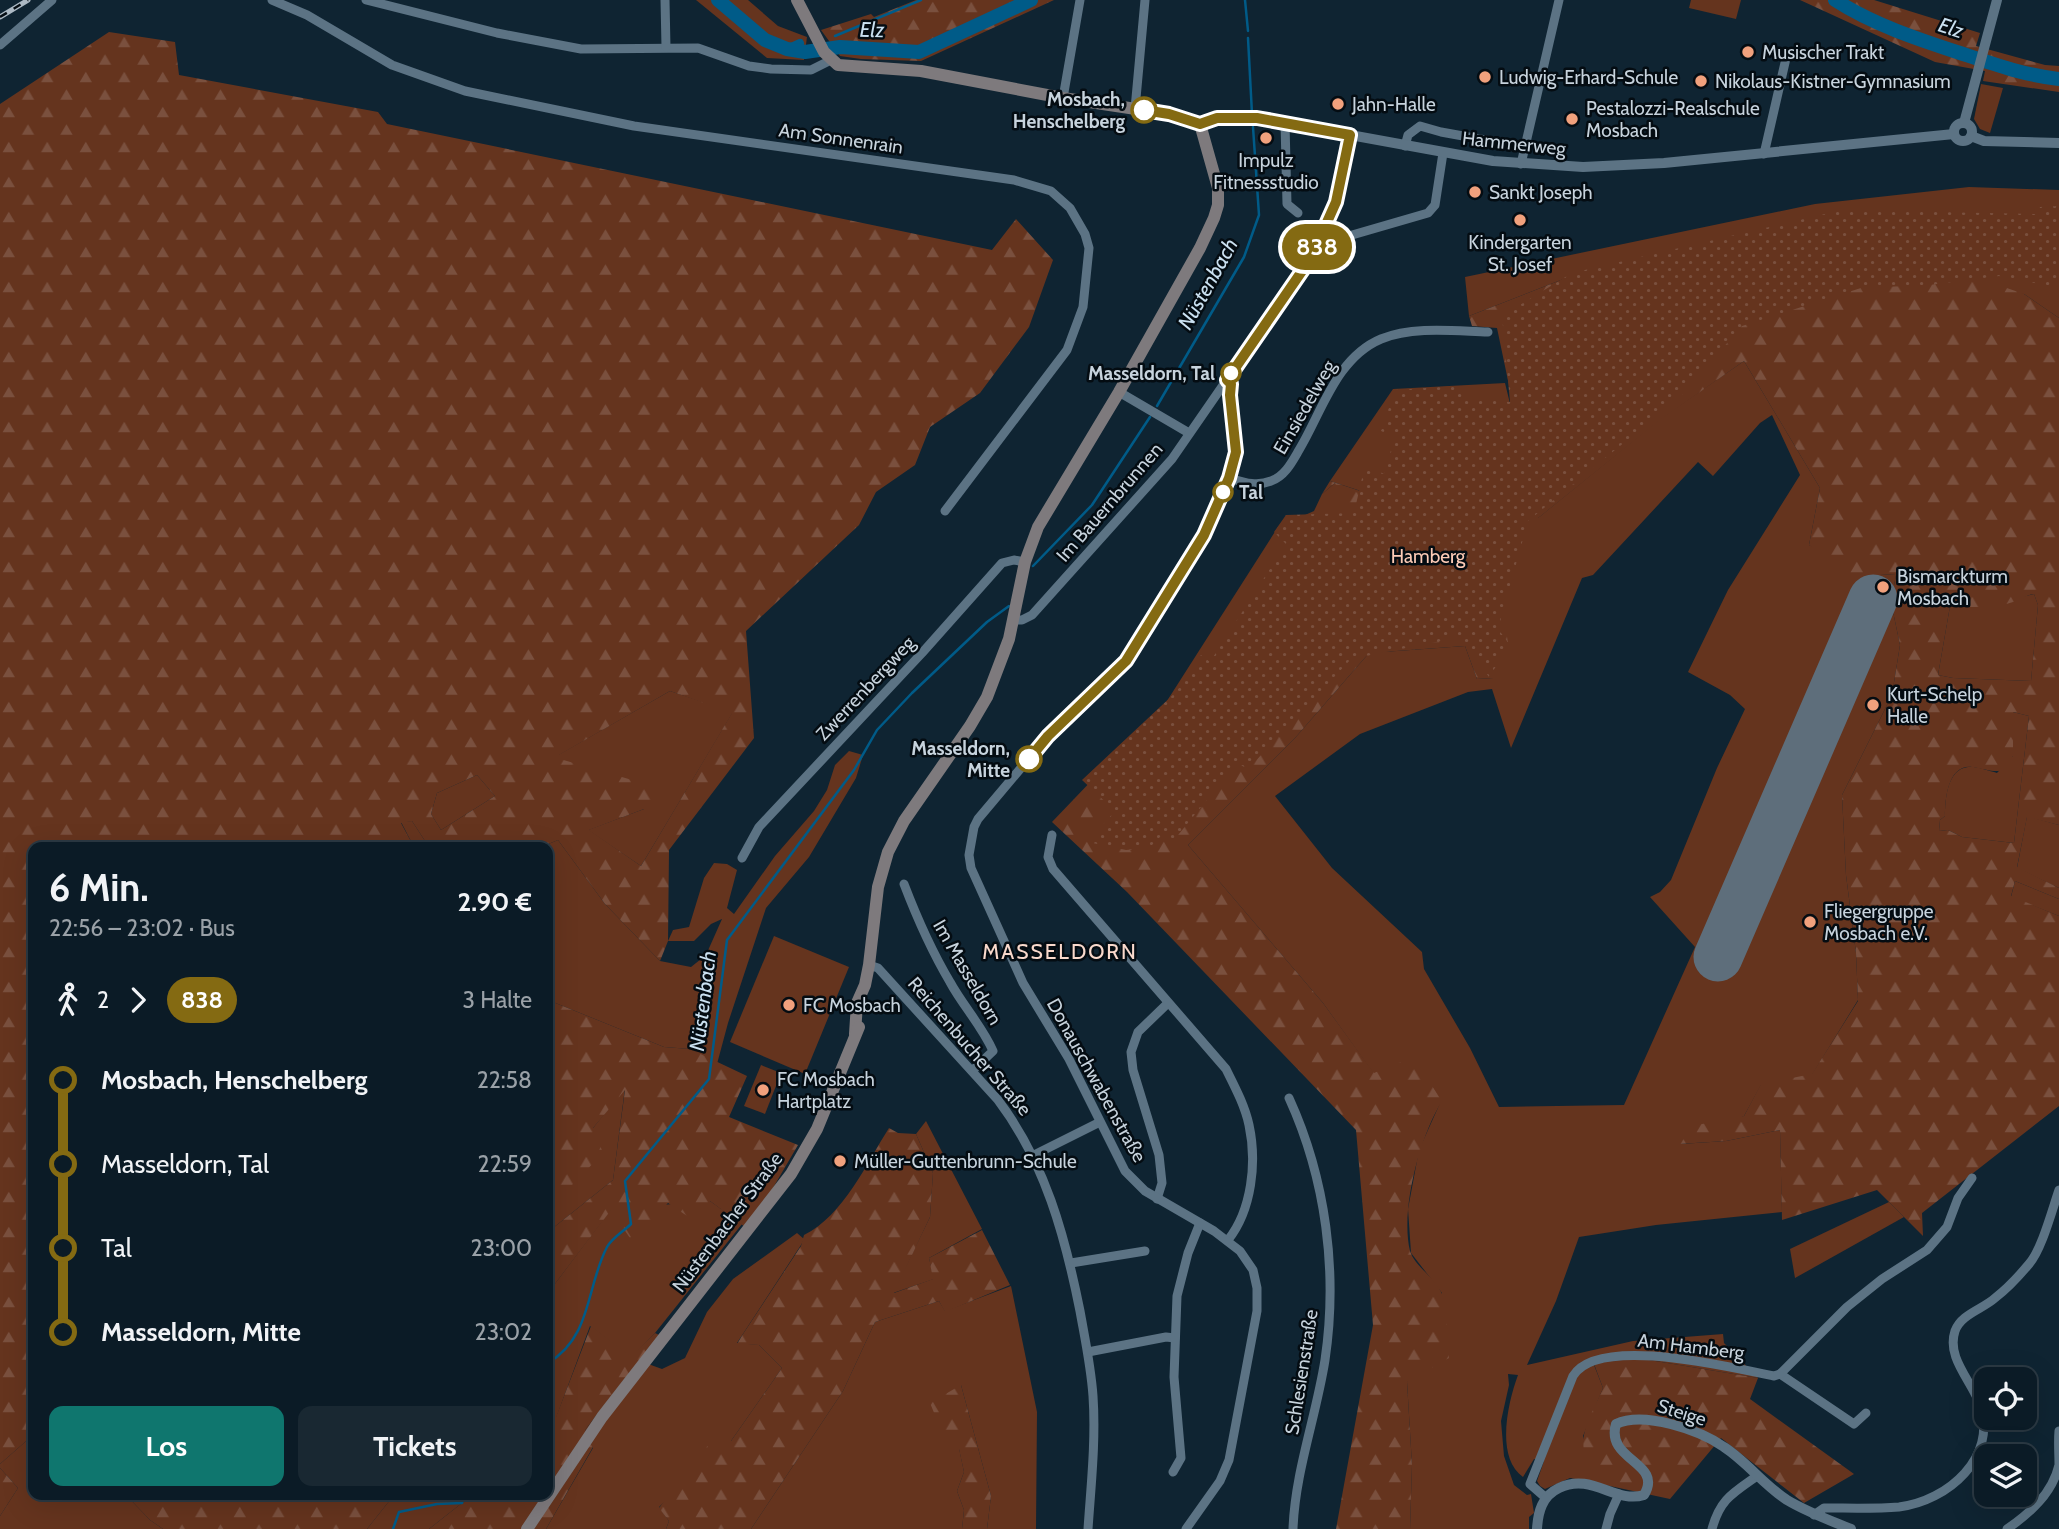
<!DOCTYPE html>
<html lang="de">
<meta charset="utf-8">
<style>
body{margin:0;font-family:Cabin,sans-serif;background:#192832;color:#f1f3f6;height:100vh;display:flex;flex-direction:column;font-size:26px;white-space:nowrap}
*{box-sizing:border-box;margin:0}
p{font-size:23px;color:#9aa1a7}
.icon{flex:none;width:38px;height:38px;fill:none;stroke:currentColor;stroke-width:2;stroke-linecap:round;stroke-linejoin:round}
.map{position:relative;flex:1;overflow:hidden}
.sheet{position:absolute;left:28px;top:842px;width:525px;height:658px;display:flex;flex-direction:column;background:#0b1b26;border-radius:14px;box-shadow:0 7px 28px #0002,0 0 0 2px #2b3943}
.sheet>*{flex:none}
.badge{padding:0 14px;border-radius:23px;font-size:24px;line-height:46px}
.controls{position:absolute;left:1974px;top:1367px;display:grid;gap:14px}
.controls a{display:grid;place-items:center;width:63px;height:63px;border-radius:14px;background:#0b1b26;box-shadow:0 7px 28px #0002,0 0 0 2px #2b3943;font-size:35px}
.map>.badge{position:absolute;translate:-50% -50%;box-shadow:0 0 0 4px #fff}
.legs{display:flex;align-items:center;gap:10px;height:77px;padding:0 21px;font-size:23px}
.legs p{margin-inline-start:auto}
.overview{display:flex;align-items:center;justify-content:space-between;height:119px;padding:0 21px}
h1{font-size:38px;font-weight:700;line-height:52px}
.action{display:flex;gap:14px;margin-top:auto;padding:14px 21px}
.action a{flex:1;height:80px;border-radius:14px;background:#0f766e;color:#fff;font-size:28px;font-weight:700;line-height:80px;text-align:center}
.action a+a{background:#192832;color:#f1f3f6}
ul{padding:0 21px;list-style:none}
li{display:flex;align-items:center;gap:24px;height:84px;font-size:26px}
li i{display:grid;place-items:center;width:10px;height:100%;margin:0 9px;background:currentColor}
li i::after{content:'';width:18px;height:18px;margin:-9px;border:5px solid;border-radius:50%;background:#0b1b26}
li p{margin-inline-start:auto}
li:first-child i{background:linear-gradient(#0000 50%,currentColor 0)}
li:last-child i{background:linear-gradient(currentColor 50%,#0000 0)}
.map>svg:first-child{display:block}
.grass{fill:#65341e;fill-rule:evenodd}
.forest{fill:url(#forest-firs);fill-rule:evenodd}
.park{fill:url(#park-dots)}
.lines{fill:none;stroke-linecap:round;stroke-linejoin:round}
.stream{stroke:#005b88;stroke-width:2.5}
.canal{stroke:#005b88;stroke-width:8}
.river{stroke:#005b88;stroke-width:14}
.runway{stroke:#5e6e7b;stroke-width:49}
.minor{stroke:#5c7384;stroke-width:9}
.tertiary{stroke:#5c7384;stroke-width:10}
.secondary{stroke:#7e7a7d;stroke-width:12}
.rail-casing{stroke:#acb9c4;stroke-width:5}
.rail{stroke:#040c12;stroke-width:2.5;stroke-dasharray:8;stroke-linecap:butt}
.line-1-casing{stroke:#fff;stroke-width:16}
.line-1{stroke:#846a12;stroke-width:10}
.poi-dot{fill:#f1a17d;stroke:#040c12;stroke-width:2.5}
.stop-1-dot{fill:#fff;stroke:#846a12;stroke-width:3.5}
.labels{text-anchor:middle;stroke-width:5;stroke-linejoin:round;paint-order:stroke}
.poi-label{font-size:19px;fill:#c7d3dd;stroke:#040c12;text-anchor:start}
.stop-label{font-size:19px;font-weight:bold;fill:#c7d3dd;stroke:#040c12;text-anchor:end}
.street-label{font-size:19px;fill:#c7d3dd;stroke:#040c12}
.park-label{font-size:19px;fill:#fdcbb6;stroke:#040c12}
.water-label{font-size:21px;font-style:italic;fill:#cbe1f1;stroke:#040c12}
.neighbourhood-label{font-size:21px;letter-spacing:2px;fill:#f9d9cc;stroke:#040c12}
</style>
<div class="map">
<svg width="2059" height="1529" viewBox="0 0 2059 1529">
<defs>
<pattern id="forest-firs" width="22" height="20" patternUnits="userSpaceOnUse" patternTransform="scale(1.75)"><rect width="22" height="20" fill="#65341e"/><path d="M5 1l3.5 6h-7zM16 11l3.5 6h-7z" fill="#7a503e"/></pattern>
<pattern id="park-dots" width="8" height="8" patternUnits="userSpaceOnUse" patternTransform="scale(1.75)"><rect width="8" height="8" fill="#65341e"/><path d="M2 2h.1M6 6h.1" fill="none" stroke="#7a503e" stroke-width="1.8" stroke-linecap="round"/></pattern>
</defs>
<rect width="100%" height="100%" fill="#0f2432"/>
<g class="grass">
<path d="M696,0H748L778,26L807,37L804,60L767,58Z"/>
<path d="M1691,0H1741L1736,19L1689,8Z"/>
<path d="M1981,84L2003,88L1990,133L1980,129L1974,119Z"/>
<path d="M1969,187L2059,190V318L2024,294L1566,278L1469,316L1465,277L1815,204Z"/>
<path d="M1744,361L1820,488L1809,545L1880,574L1896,575L1891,602L1900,645L1892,695L1842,795L1846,875L1856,953L1858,1000L1812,1075L1761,1085L1744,1116L1680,1144L1726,1141L1780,1130L1782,1212L1656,1225L1579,1237L1556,1301L1527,1365L1633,1341L1723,1334L1724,1343L1758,1378L1637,1358L1594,1365L1603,1388L1583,1436L1596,1483L1570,1478L1545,1489L1540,1486L1537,1481L1544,1461L1534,1459L1523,1477C1495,1457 1508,1402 1518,1375L1508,1374L1509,1385L1501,1421L1504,1456L1514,1485L1527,1495L1531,1494L1534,1513L1529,1517V1529H1410L1412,1465L1407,1382L1442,1293L1411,1253L1408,1209L1419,1150L1441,1101L1374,1074L1323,1003L1188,845L1295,738L1369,653L1465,646L1477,679L1493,678L1407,506L1330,481L1393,389L1505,383L1538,518L1660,419ZM1772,415L1800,475L1728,590L1688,672L1730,695L1745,709L1717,768L1671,880L1660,892L1650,897L1695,947L1624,1105L1499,1107L1470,1048L1424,969L1422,952L1332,868L1275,796L1360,734L1468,692L1492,689L1511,748L1582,578L1593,575L1698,462L1713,476L1760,423Z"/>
<path d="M1335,483L1394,529L1246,645L1165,704L1278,527L1314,511L1322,494Z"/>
<path d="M2034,594L2038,605L2031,681L1953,678L1938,675L1950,606L1980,607Z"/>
<path d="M670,691L733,712L641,866L588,830L644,809L553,758Z"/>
<path d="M2013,712L2029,716L2014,843L1962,837L1948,830L1939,831L1940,820L1945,816C1945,800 1947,769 1968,767C1976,766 1989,771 1997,773L2013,756Z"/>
<path d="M849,751L863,755L856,778L809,857L766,908L728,1023L717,1064L690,1049L664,1047L548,1000V847H541L558,840L605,904L660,961L691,967L706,955L722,919L711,924L694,941H668L673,930L689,927L704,878L714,863L727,864L737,870L727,908L734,914L775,856L814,811L827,790L835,765Z"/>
<path d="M477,775L495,796L441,830L431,814L437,793Z"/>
<path d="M2027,816L2059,825V888L2017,868Z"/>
<path d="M412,821L429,847H414L401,822Z"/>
<path d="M2015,881L2059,899V916L2011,897Z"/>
<path d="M774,936L849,967L805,1074L730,1042Z"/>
<path d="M761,1065L781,1073L765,1114L744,1106Z"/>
<path d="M625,1088L613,1180L548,1232V1210L593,1128Z"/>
<path d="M926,1121L982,1229L929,1258L934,1279L893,1293L930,1217L933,1173L916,1134Z"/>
<path d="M710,1201L742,1224L655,1333L631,1357L590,1326L556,1418L548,1425V1293L611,1209Z"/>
<path d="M1889,1202L1904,1217L1795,1278L1790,1249Z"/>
<path d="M797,1233L804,1239L801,1245L737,1343L759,1345L782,1368L731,1441L659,1507L669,1521L666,1529H546L593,1448L585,1430L640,1361L662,1369L685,1358L707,1312L733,1279Z"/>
<path d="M1011,1286L1037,1412L1036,1529H987L991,1496L961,1385L959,1448L964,1472L957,1491L964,1510L962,1529H751L843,1391L875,1322L939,1301L945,1311Z"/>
<path d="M33,1435V1494L126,1495L150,1520L163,1529H0V1516L18,1488L0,1468V1464Z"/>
<path d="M394,1495H503L502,1496H479L462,1503L429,1529H367Z"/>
</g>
<g class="forest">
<path d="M916,0H1054L921,61L861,59L840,56L821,30L871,14L874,17Z"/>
<path d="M1800,0H1874L1980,33L1976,46L2045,65L2059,66V92L1983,81L1985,71L1935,62Z"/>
<path d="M109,32L175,42L179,75L378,112L387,124L992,250L1016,219L1053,260L1029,327L980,393L930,427L915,465L876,492L859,525L746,631L754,738L669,850L668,941L660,961L605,904L558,840L541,847H429L412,821L401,823L414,847H33V1435L0,1464V104ZM670,691L732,713L641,866L589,830L644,809L663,789L560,759L559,755ZM477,775L495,796L441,830L431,814L437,793Z"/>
<path d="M1935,263L2024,294L2059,318V825L2027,817L2017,867L2059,888V899L2015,881L2011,896L2059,916V1106L1922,1213L1923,1236L1877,1190L1782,1220L1780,1130L1726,1141L1679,1144L1676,1129L1744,1116L1761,1084L1812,1074L1858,1001L1856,953L1846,875L1842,795L1892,695L1900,645L1891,602L1896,575L1880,574L1867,585L1809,545L1820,488L1744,361L1660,420L1537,519L1497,328L1472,326L1469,316L1566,278ZM2034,594L2038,605L2031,681L1953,678L1938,675L1950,606C1970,607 1994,609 2013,602C2021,600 2025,595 2034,594ZM2013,712L2029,716L2014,843L1962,837L1948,830L1939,831L1940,820L1945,816C1945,799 1948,764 1972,767C1985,769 1994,773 2006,770L2013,756Z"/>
<path d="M1330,481L1406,506L1494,549L1509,650L1493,678L1477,679L1465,646L1369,653L1295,738L1188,845L1323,1003L1374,1073L1413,1057L1442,1101C1420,1136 1400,1210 1410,1251C1415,1267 1436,1278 1442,1294C1447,1309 1447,1341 1449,1358L1407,1382L1412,1465L1410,1529H1336L1373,1325L1356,1130L1127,892L1052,822L1165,704L1394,529L1348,511L1335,483L1322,494Z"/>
<path d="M548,1000L664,1047L690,1049L747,1076L729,1117L798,1145L770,1193L745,1227L710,1201L690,1218L668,1203L632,1241L611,1210L548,1293V1232L613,1180L625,1090L593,1128L603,1153L548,1210Z"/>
<path d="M889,1128L898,1133L916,1134L933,1173L930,1217L894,1293L933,1279L929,1258L982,1230L1010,1285L945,1312L939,1301L875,1322L843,1391L751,1529H666L669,1521L659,1508L716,1435L731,1441L782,1368L759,1345L737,1344L743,1334L801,1246L804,1235C844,1215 866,1164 889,1128Z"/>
<path d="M591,1326L631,1356L655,1333L659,1335L585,1430L593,1447L546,1529H429L462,1503L479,1496L548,1494V1426L556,1417Z"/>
<path d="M1637,1358L1758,1378L1750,1399L1854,1474L1804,1503L1721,1438L1670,1499L1596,1483C1573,1440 1585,1429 1603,1388L1594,1364Z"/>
<path d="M961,1385L991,1496L987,1529H962L964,1510L957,1491L964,1472L959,1449L950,1451L930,1403Z"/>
<path d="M0,1468L18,1488L0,1516Z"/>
<path d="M126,1495H394L367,1529H163L150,1520Z"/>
</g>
<path class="park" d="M2059,206V288L1999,276L1929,285L1861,288L1742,326L1680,397L1528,521L1498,629L1510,645L1489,677L1461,637L1351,659L1248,769L1237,763L1174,840L1164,833L1149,848L1126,850L1088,842L1115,811L1082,780L1176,692L1201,655L1210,662L1286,544L1274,532L1286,515L1354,513L1365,465L1384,474L1395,437L1381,431L1395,390L1457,386L1474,399L1510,402L1502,316L1572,273L1842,210L2037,214L2040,207Z"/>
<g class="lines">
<g class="stream">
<path d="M1245,0L1248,31"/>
<path d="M835,36L921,0"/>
<path d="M1248,38L1252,114"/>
<path d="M1157,406L1244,257L1259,215L1253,127"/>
<path d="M1033,566L1092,505L1150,417"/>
<path d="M548,1363C592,1337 586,1287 607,1247C612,1238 624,1231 631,1224L625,1181L709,1079L727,940L854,770L877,730L912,693L987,622L1009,606"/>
<path d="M393,1529L399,1512L437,1504L462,1503L465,1494"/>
</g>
<path class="canal" d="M787,49L800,43"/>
<g class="river">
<path d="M718,0L765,40L787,49L805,52L840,47L919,52L1031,0"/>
<path d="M1835,0C1872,24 1917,39 1960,53C1993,64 2024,75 2059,79"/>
</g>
<path class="runway" d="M1718,957L1873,599"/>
<g class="minor">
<path d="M272,0L307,15L392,65L465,91L634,126L1014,180L1051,191L1070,208L1085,234L1089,248L1083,307L1067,350L945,511"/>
<path d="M366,0L497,33L581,49L698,48L749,66L771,69L811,70L831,60"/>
<path d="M665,0L666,47"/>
<path d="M0,45L52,0"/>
<path d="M1063,98L1080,0"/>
<path d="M1135,109L1145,0"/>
<path d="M1285,123L1287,204L1298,213"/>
<path d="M1405,146L1408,135L1420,126L1441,132L1524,147"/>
<path d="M1764,154L1787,54"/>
<path d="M1521,164L1559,0"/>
<path d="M1321,239L1328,242L1428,213L1435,205L1443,153"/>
<path d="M1119,392L1189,433"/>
<path d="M1229,478C1243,482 1256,487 1271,481C1285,476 1292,462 1299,450C1322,412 1336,358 1381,339C1413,326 1454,331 1488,332"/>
<path d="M1014,620H1022L1032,615L1172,459L1311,258L1337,202L1350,135"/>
<path d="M1052,835L1048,857L1053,869L1226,1069C1235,1087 1245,1106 1249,1125C1257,1162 1252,1210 1228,1240"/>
<path d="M742,858L759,827L922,653L1002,563L1014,560L1025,562"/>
<path d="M904,884C917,918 931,950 950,982C963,1006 982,1026 993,1051L972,1071"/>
<path d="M869,965L878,968L998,1100C1045,1162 1065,1236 1080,1311C1085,1339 1091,1367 1093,1396C1096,1440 1091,1485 1088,1529"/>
<path d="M1289,1098C1326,1179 1338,1272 1325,1360C1316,1417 1295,1472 1293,1529"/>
<path d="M1034,1155L1100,1122"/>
<path d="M1157,1199L1162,1183L1159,1155L1133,1070L1131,1052L1138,1032L1168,1003"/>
<path d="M1071,1263L1145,1251"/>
<path d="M1088,1352L1166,1337L1175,1338"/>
<path d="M1780,1374L1854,1424L1866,1413"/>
<path d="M1173,1472L1181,1458L1174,1377L1177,1296L1188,1253L1200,1223"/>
<path d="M1546,1498L1530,1484L1573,1376C1598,1334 1732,1368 1774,1376L1780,1374L1847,1307L1882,1279L1927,1250L1947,1227L1958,1198L1972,1178"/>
<path d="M1814,1515L1824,1508C1849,1508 1875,1509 1899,1507C1948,1501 1998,1457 1980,1405C1972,1381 1946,1358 1955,1331C1961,1314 1983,1309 1995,1298C2008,1288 2019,1276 2029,1264C2042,1249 2052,1210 2059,1190"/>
<path d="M1186,1529L1220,1481L1229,1460L1257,1311V1288L1253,1270L1240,1251L1214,1231L1145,1191L1125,1171L1069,1059L1023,983L971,868L969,855L974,827L978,819L1048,736L1126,661L1204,535L1229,478L1236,452L1230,395L1231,384L1227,380"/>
<path d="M1606,1529L1610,1514L1619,1494"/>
<path d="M1712,1529C1720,1499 1733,1493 1757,1476"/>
<path d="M2007,1529C2030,1513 2052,1494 2059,1465C2059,1454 2058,1442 2059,1431"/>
</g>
<g class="tertiary">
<path d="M1964,123L1997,0"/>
<circle cx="1963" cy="132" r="9"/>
<path d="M1200,124L1217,118H1257L1493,161L1583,167L1664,163L1954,134"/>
<path d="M1971,136L1984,141L2059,143"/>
<path d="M1537,1529C1538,1512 1542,1496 1559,1488C1592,1472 1615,1504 1644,1495C1664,1462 1605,1461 1616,1424C1644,1411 1700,1430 1724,1447C1747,1462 1764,1485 1787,1500C1807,1512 1829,1520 1851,1529"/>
</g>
<g class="secondary">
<path d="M797,0L824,52L838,65L921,71L1063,98L1169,114L1200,124L1218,188V205L1214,218L1200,248L1119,392L1038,527L1025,562L1009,639L987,697L970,726L904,821L888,852L878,887L869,965L865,985L857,1003L855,1034"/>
<path d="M527,1529L602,1417L791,1174L817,1129L859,1027"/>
</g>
<g class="rail-casing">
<path id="rail" d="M0,17L28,0"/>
</g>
<use href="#rail" class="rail"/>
</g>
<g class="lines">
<g class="line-1-casing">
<path id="line-1" d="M1029,759L1048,736L1126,661L1204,535L1229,478L1236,452L1230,395L1231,384L1227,380L1311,258L1336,202L1350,135L1257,118H1217L1200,124L1169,114L1144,110"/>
</g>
<use href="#line-1" class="line-1"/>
</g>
<g class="poi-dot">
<circle cx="1748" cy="52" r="7"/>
<circle cx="1485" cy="77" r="7"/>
<circle cx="1701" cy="81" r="7"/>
<circle cx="1338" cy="104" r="7"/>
<circle cx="1572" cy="119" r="7"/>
<circle cx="1266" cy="138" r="7"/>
<circle cx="1475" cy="192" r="7"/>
<circle cx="1520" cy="220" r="7"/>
<circle cx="1883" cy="587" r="7"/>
<circle cx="1873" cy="705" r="7"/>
<circle cx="1810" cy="922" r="7"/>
<circle cx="789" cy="1005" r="7"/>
<circle cx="763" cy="1090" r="7"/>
<circle cx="840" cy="1161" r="7"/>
</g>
<g class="stop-1-dot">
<circle cx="1144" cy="110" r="12"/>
<circle cx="1231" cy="373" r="9"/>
<circle cx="1223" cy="492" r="9"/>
<circle cx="1029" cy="759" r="12"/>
</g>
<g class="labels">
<g class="poi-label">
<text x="1762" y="59">Musischer Trakt</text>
<text x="1499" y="84">Ludwig-Erhard-Schule</text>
<text x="1715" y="88">Nikolaus-Kistner-Gymnasium</text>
<text x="1352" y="111">Jahn-Halle</text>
<text x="1586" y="115">Pestalozzi-Realschule<tspan x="1586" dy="22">Mosbach</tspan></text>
<text x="1266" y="167" text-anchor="middle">Impulz<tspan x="1266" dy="22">Fitnessstudio</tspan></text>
<text x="1489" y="199">Sankt Joseph</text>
<text x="1520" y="249" text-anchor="middle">Kindergarten<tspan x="1520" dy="22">St. Josef</tspan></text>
<text x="1897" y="583">Bismarckturm<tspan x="1897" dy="22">Mosbach</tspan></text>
<text x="1887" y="701">Kurt-Schelp<tspan x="1887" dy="22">Halle</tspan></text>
<text x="1824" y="918">Fliegergruppe<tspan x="1824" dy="22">Mosbach e.V.</tspan></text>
<text x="803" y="1012">FC Mosbach</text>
<text x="777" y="1086">FC Mosbach<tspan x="777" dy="22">Hartplatz</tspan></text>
<text x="854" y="1168">Müller-Guttenbrunn-Schule</text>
</g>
<g class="stop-label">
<text x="1125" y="106">Mosbach,<tspan x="1125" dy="22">Henschelberg</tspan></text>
<text x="1215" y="380">Masseldorn, Tal</text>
<text x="1239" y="499" text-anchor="start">Tal</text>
<text x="1010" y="755">Masseldorn,<tspan x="1010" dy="22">Mitte</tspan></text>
</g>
<g class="street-label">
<text transform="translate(841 138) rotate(8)" y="7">Am Sonnenrain</text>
<text transform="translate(1514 143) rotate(6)" y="7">Hammerweg</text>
<text transform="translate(1304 407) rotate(-60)" y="7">Einsiedelweg</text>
<text transform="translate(1109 502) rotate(-49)" y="7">Im Bauernbrunnen</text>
<text transform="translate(865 688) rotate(-47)" y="7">Zwerrenbergweg</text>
<text transform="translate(968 972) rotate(60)" y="7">Im Masseldorn</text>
<text transform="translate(970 1046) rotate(49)" y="7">Reichenbucher Straße</text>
<text transform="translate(1097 1080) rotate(61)" y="7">Donauschwabenstraße</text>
<text transform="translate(727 1222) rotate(-53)" y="7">Nüstenbacher Straße</text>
<text transform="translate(1691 1346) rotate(7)" y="7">Am Hamberg</text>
<text transform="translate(1301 1372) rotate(-81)" y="7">Schlesienstraße</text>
<text transform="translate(1682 1412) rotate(17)" y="7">Steige</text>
</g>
<g class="park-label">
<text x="1428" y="563">Hamberg</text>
</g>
<g class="water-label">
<text transform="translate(1951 28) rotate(18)" y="7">Elz</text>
<text transform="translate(872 30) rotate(1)" y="7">Elz</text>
<text transform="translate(1208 284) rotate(-61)" y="7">Nüstenbach</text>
<text transform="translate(703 1001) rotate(-83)" y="7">Nüstenbach</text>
</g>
<g class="neighbourhood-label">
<text x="1060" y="959">MASSELDORN</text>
</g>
</g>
</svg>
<div class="controls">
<a><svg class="icon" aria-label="locate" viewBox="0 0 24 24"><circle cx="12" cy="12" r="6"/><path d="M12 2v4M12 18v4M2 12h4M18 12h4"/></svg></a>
<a><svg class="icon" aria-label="layers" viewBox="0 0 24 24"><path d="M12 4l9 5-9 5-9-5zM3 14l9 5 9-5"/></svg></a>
</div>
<b class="badge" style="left:1317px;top:247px;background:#846a12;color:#fff">838</b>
<section class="sheet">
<div class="overview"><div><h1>6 Min.</h1><p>22:56 – 23:02 · Bus</p></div><b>2.90 €</b></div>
<div class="legs"><svg class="icon" aria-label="walk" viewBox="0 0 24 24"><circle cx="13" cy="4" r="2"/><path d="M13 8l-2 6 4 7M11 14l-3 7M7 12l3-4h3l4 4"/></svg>2<svg class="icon" aria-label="forward" viewBox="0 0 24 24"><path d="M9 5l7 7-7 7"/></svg><b class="badge" style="background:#846a12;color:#fff">838</b><p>3 Halte</p></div>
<ul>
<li><i style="color:#846a12"></i><b>Mosbach, Henschelberg</b><p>22:58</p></li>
<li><i style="color:#846a12"></i><span>Masseldorn, Tal</span><p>22:59</p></li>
<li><i style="color:#846a12"></i><span>Tal</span><p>23:00</p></li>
<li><i style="color:#846a12"></i><b>Masseldorn, Mitte</b><p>23:02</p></li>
</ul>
<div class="action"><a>Los</a><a>Tickets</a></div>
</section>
</div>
